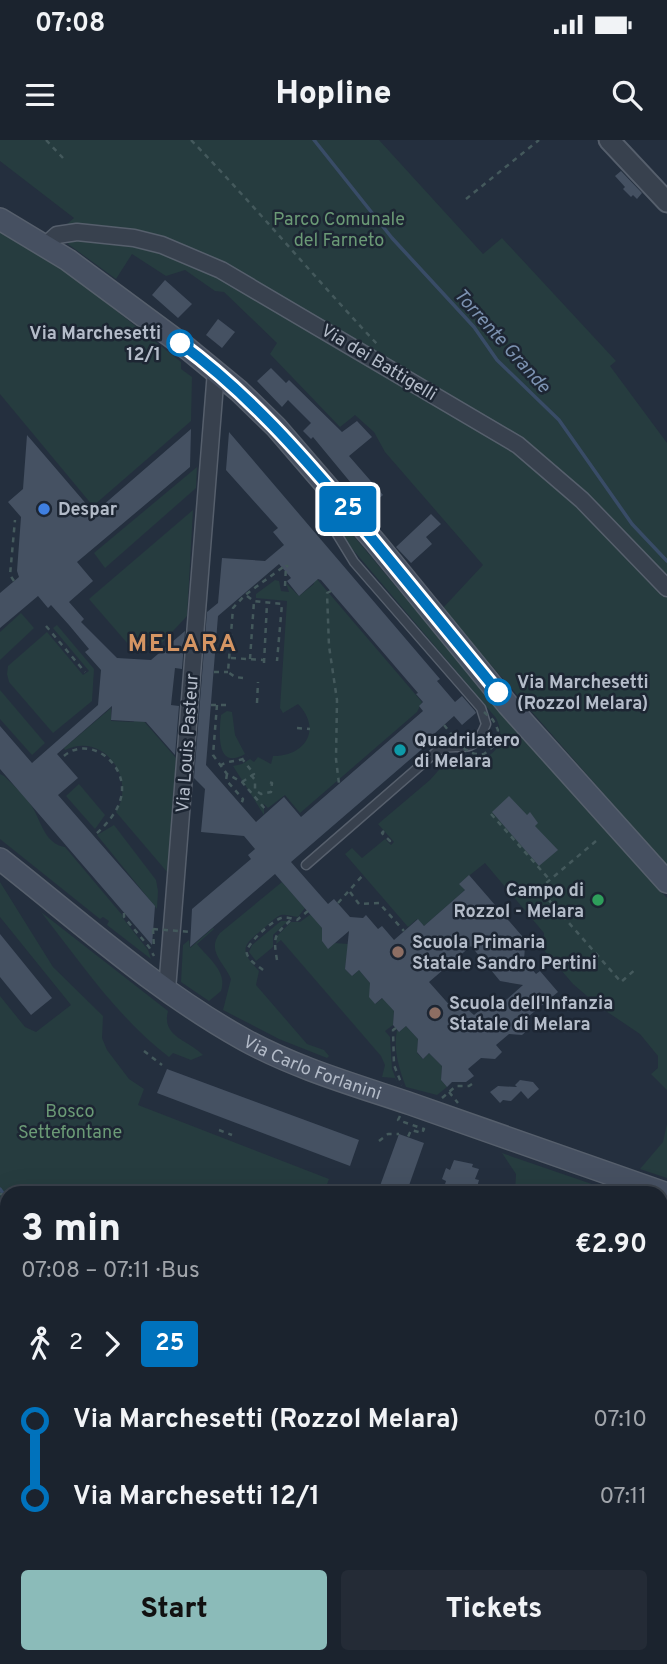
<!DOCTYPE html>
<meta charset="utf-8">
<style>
body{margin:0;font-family:Overpass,sans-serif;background:#242b36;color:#f1f3f6;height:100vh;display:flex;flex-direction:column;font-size:26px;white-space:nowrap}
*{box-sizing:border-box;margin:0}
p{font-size:23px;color:#a0a4aa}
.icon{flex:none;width:38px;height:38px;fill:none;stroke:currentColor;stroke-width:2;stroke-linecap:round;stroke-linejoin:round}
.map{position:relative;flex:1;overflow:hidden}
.side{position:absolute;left:0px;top:1046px;width:668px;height:478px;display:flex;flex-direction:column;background:#1b232e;border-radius:21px 21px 0 0;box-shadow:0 7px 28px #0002,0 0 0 2px #39404a}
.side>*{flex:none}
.badge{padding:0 14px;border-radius:5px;font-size:24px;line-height:46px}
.map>.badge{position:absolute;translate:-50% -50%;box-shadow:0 0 0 4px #fff}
.legs{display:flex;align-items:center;gap:10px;height:77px;padding:0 21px;font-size:23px}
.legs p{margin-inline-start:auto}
.headline{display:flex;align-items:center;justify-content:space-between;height:119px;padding:0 21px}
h1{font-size:38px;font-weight:800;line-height:52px}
.button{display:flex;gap:14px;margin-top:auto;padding:14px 21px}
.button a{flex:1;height:80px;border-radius:7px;background:#8bbbb9;color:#111;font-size:28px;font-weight:800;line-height:80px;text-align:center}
.button a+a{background:#242b36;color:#f1f3f6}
ul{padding:0 21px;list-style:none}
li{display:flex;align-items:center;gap:24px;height:77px;font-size:26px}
li i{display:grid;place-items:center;width:10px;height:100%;margin:0 9px;background:currentColor}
li i::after{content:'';width:18px;height:18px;margin:-9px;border:5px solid;border-radius:50%;background:#1b232e}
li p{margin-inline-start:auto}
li:first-child i{background:linear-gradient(#0000 50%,currentColor 0)}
li:last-child i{background:linear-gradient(currentColor 50%,#0000 0)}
.status{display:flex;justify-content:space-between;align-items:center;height:49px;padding:0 35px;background:#1b232e;direction:ltr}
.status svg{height:19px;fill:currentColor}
header{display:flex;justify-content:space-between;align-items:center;height:91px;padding:0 21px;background:#1b232e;font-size:32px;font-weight:800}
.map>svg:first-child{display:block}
.green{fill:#263c3f}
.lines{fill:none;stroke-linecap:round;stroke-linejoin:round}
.stream{stroke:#394c67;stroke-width:3.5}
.building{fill:#455162;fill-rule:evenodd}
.trunk-tunnel{stroke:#3a4453;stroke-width:24;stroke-dasharray:24 12;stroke-linecap:butt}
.service-casing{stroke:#565f6c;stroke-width:11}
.minor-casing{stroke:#565f6c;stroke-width:19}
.tertiary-casing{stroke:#565f6c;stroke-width:23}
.secondary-casing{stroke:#565f6c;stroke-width:24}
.primary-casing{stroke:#414a57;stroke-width:28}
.trunk-casing{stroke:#434c59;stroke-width:28}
.path{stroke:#44595c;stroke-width:2.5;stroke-dasharray:5 5;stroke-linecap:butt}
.service{stroke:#38414e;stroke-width:8}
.minor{stroke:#38414e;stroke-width:16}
.tertiary{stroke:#38414e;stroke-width:19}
.secondary{stroke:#465061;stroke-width:21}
.primary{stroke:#56606e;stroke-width:24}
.trunk{stroke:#656462;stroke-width:24}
.path-bridge{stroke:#44595c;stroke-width:2.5;stroke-dasharray:5 5;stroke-linecap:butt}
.line-1-casing{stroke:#fff;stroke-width:16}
.line-1{stroke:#0072bc;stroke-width:10}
.stop-1-dot{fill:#fff;stroke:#0072bc;stroke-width:3.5}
.shop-dot{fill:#3f7fe0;stroke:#1d2633;stroke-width:2.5}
.culture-dot{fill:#0f9aa8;stroke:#1d2633;stroke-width:2.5}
.leisure-dot{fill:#2e9e5b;stroke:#1d2633;stroke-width:2.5}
.education-dot{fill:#8d6e63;stroke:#1d2633;stroke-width:2.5}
.labels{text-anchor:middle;stroke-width:5;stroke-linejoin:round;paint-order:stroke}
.park-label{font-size:18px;fill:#6b9a76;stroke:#1d2633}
.stop-label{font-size:18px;font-weight:bold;fill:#b4bcc9;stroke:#1d2633;text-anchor:end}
.street-label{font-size:18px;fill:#b4bcc9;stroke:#1d2633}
.poi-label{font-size:18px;font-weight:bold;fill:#b4bcc9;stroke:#1d2633;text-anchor:start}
.water-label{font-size:19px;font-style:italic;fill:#7c92b1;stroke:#1d2633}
.district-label{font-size:24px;font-weight:bold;letter-spacing:2px;fill:#d59563;stroke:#1d2633}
</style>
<div class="status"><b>07:08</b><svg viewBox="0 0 49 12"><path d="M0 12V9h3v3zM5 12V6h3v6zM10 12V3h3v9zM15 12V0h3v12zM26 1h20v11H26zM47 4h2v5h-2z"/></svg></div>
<header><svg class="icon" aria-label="menu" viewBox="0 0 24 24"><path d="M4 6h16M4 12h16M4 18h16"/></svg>Hopline<svg class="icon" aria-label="search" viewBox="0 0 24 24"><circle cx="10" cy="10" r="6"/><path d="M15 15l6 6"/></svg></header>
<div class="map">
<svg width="667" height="1524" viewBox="0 0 667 1524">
<rect width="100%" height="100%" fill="#242f3e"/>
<g class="green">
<path d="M0,0H379L483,114L502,98L616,221L610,226L667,303V440L603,370L529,306L139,93L65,86L74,78L0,21Z"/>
<path d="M0,89L75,138L181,222V229L192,237L191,281L93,366L0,254Z"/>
<path d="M70,98L145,105L191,121L504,303C565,347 615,401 667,455V726L442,469L483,425L385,312L374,292L355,275L340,287L270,214L277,203L224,152L215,151L185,130L166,136L132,114L116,139L68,104Z"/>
<path d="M197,327L196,348L105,428L94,413Z"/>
<path d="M193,370L187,476L158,507L128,504L89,459Z"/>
<path d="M336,375L501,572L667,758V950L651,934L658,928V916L640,894L600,867L573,844L543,809L544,793L485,723L460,743L465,750L424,786L417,779L408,787L345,714L352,708L362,718L385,699L391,705L394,702L378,684L430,640L445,623L468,621L470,617C496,623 507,599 496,578L343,398L337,385Z"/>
<path d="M316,438L422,562L417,572L300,673L285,655L268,668L264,664V675L233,626L242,624L250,619L254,622L258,617L271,624L273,616C306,616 322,589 298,564L283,573L280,568L287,461L256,458V454L275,440L279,441L281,451L289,452L286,443L299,456L314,444L313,441Z"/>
<path d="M21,473L34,488L0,520V492Z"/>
<path d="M57,485L94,529L92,561L53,593L9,542L7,534L8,526L47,492L83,535L89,531L53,488Z"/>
<path d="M0,550L45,603L32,615L0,579Z"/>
<path d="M111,568V581L134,582V570L176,618L168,733L116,672C137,638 103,591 65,610L64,608Z"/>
<path d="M227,571L232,572L235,595L245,614C216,631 219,593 221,575Z"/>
<path d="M0,634L4,636C14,646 28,658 34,670C42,685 46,704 65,707L123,776L122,777L148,810L151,819L107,785L109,781L103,777L100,779L0,699Z"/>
<path d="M79,644L105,675L95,689L66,656Z"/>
<path d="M114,685L156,740L158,751L157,769L97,695Z"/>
<path d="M0,742L53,827L103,876L102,898L107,910L129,939L144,949L138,965L329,1039L324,1053L7,1054V1153L0,1150V856L25,887L36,892L71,865L0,777Z"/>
<path d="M282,742L305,768L298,777C293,777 286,774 281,775C275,777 268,785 263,789C242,806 239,810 259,831L256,845L307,904L324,910L329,916L327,918L279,899L223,870L231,839C224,822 206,811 220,793Z"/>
<path d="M41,772L168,871C161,897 189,900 203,915L191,920L173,913L169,917C118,878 81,823 41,772Z"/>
<path d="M311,774L322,788V801L328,808L335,803L348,804L345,829L352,836L359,830L370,843L375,864L383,858L394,871L393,885L385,891L390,897L392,929L398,944L395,938L382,937L385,925L381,916L281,800L276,804L277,796L291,782H300Z"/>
<path d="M281,781H288L273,795V807L256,821L249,812L252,805Z"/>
<path d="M213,788L214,789L197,804C208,818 228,832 221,851L209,861L181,842L183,805L189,800L190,808Z"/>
<path d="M406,886L418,899L417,913L423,919L429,913L442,926L441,940L447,947L437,955L406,947C399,929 393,909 397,890L399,892Z"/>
<path d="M667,984V1038L640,1029L663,1002Z"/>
<path d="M502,1013L516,1018L618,1053H515L516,1034Z"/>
<path d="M662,1069L667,1071V1348L662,1345Z"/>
<path d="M0,1329L7,1331V1437L0,1446Z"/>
<path d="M662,1405L667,1407V1524H642L599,1517H662Z"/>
</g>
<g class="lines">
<g class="stream">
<path d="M314,0L392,98L474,187L497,220L559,280L632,384L667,421"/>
<path d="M0,1049L7,1059"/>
</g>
</g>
<g class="building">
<path d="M621,31L642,53L637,59L633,55L631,57L623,49L625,47L615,36Z"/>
<path d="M165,140L192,164L178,178L152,155Z"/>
<path d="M218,179L235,192L222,208L206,195Z"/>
<path d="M271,228L286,243L289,240L342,292L357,281L372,297L349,316L383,355L370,366L313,297L311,299L303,291L311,283L288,260L282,267L257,241Z"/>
<path d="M191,289L190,327L77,422L93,441L69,462L84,479L81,482L117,518L151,520L185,491L182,529L175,528L171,565L179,566L175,615L146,582L111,580L112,566L57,614L78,638L58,655L155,766L152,805L0,629V586L32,623L98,565L101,530L85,512L89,509L69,485L51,465L48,468L38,456L0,488V453L19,437L17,431L21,377L8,362L23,349L27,295L94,373Z"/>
<path d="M229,292L440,539L437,541L455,562L462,556L475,571L476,573L462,585L454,576L434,594L436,597L291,722L328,764L334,759L350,777L363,778L366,775L378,789L382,786L394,800L418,779L424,786L465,750L459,744L469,735L529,804L525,807L524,820L536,834L540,831L558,852L523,881L530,888L522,895L509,894L496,905L502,912L495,919L481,918L468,929L474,936L466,942H452L447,947L441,940L442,926L429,913L423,919L417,912L418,899L406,886L399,892L393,885L394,871L382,858L375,864L369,857L370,843L359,830L352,836L345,829L349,791L328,809L322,801V788L275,734L190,807L192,769L251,719L248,715L255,709L244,696L201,692L205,649L194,638L207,472L218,463L222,418L265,421L284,405L273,392L278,388L226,330ZM279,424L291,438L287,441L299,456L318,439L321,440L418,553L416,554L423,562L419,566L423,571L301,677L284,657L256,682L206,625L218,476ZM471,806L500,841L523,845L499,866L486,865L474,875L460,863L453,869L429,842Z"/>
<path d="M431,374L441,384L426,397L432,404L411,423L396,407Z"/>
<path d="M509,656L527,675L530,672L538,683L535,686L558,710L539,726L492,672Z"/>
<path d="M0,794L52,858L31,875L0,837Z"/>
<path d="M167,929L359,1000L350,1026L157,953Z"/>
<path d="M520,940L533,942L539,949L528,959L521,951L511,961L503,960L500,963L490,952L498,946L517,947L515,945Z"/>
<path d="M399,994L424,1003L406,1054H377Z"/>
<path d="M454,1020L473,1024L472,1027L479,1029L475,1039L479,1040L475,1054H442L446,1041L442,1039L446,1028L450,1030Z"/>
</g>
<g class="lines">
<g class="trunk-tunnel">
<path d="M662,1458L667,1461"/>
<path d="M662,1495L667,1498"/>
</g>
<g class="service-casing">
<g id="service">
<path d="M306,725L436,612C460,598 471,622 486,584L481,568L354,422L332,386L330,366L336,359"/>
<path d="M127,1524V1517"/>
</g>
</g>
<g class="minor-casing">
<g id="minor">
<path d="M46,105L57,95L77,92L134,98L162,105L221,130L518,305L582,360L667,448"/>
<path d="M167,850L216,231"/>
<path d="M341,1524L342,1517"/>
</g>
</g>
<g class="tertiary-casing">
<path id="tertiary" d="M609,0L667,62"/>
</g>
<g class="secondary-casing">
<g id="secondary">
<path d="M0,79L68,120L188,209L239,251L276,287L376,403L508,565L667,742"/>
<path id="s1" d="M0,719C79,781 155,850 243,899C295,928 355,945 411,964C497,994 582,1024 667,1054"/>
<path d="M0,1489H7"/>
<path d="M202,1517L234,1524"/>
</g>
</g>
<g class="primary-casing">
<g id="primary">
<path d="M0,1167L7,1169"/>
<path d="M662,1393L667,1395"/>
</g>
</g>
<g class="trunk-casing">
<g id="trunk">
<path d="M0,1226H7"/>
<path d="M0,1265L7,1266"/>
<path d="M0,1283L7,1285"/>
<path d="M0,1313L7,1315"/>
</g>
</g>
<g class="path">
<path d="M46,0L63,18"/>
<path d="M191,0C255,66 314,137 377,204"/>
<path d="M466,59L539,0"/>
<path d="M14,441L10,435L15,380"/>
<path d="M285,446L286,425"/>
<path d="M331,451L327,453L329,506L337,560L336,619L339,644"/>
<path d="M247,456L254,461L282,464L277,521"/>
<path d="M46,486L85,532"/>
<path d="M231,518L263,520"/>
<path d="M250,519L254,461"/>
<path d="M264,523L267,463"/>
<path d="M214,532H228"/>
<path d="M243,538L235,537L228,532L233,468L245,455L286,425L288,427"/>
<path d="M257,563L258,542"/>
<path d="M211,565H231"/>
<path d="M217,565L213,615L227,634L242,642L266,670"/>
<path d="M297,588L310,589"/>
<path d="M64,616C87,596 121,619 122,647C123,666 109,682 96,694"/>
<path d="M220,626C229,619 239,623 248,616"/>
<path d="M227,634L226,640L243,659L241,665"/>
<path d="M251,635L255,640V650L261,654L271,652L272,643L269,642"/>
<path d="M242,642L254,634L243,620"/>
<path d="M491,674L549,739"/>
<path d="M384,691L382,693L390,701L388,702"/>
<path d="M596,701L539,749L621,842L637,828"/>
<path d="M350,752L359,764L379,763L404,791"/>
<path d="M338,763L363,735"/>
<path d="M124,773V777L149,807L154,816"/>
<path d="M153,789L154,809"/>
<path d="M277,820C273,796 274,795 292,779"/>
<path d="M263,830C258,826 249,821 247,814C244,805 272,781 281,778C286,776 292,779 297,780L308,771"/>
<path d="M396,888L393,890L394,925L402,945"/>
<path d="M144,911L162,925"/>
<path d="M449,952L458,963"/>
<path d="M442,958L456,946H469L472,944L469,940"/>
<path d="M400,976L398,980L424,989L422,993L411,990L408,997"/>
<path d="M219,990L232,995"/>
<path d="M379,1001L388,994H399"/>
<path d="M0,1054L7,1055"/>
<path d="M662,1326L667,1330"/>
</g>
<use href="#service" class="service"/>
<use href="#minor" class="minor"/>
<use href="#tertiary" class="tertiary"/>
<use href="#secondary" class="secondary"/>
<use href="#primary" class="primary"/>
<use href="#trunk" class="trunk"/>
<g class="path-bridge">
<path d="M444,585C455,598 465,617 484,614L495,605L498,590L493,580L484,572"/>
<path d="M153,789L191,792"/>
</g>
</g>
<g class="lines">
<g class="line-1-casing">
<path id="line-1" d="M180,203C248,253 302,315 356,379C404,437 451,495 498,552"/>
</g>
<use href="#line-1" class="line-1"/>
</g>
<g class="stop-1-dot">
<circle cx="180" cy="203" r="12"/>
<circle cx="498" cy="552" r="12"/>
</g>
<circle class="shop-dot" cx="44" cy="369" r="7"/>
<circle class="culture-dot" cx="400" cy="610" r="7"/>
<circle class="leisure-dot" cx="598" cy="760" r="7"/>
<g class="education-dot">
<circle cx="398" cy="812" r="7"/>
<circle cx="435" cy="873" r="7"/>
</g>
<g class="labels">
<g class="park-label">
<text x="339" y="85">Parco Comunale<tspan x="339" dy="21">del Farneto</tspan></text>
<text x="70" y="977">Bosco<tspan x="70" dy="21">Settefontane</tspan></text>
</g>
<g class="stop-label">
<text x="161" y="199">Via Marchesetti<tspan x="161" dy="21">12/1</tspan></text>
<text x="517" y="548" text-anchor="start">Via Marchesetti<tspan x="517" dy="21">(Rozzol Melara)</tspan></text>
</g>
<g class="street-label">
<text transform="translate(379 222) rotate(31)" y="6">Via dei Battigelli</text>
<text transform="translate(187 603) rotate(-86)" y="6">Via Louis Pasteur</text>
<text dy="6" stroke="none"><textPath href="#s1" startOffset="378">Via Carlo Forlanini</textPath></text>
</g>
<g class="poi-label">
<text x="58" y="375">Despar</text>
<text x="414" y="606">Quadrilatero<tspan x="414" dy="21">di Melara</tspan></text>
<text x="584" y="756" text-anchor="end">Campo di<tspan x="584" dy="21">Rozzol - Melara</tspan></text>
<text x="412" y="808">Scuola Primaria<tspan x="412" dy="21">Statale Sandro Pertini</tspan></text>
<text x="449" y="869">Scuola dell'Infanzia<tspan x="449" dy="21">Statale di Melara</tspan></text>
</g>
<g class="water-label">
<text transform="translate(503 200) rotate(48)" y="7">Torrente Grande</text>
</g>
<g class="district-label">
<text x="183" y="511">MELARA</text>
</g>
</g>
</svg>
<b class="badge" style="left:348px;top:369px;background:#0072bc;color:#fff">25</b>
<section class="side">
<div class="headline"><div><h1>3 min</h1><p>07:08 – 07:11 · Bus</p></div><b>€2.90</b></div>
<div class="legs"><svg class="icon" aria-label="walk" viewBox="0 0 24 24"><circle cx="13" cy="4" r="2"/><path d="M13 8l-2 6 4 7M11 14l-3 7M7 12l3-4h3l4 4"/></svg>2<svg class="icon" aria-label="forward" viewBox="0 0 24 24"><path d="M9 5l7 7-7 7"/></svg><b class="badge" style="background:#0072bc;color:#fff">25</b></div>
<ul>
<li><i style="color:#0072bc"></i><b>Via Marchesetti (Rozzol Melara)</b><p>07:10</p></li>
<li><i style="color:#0072bc"></i><b>Via Marchesetti 12/1</b><p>07:11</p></li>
</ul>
<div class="button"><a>Start</a><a>Tickets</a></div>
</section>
</div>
